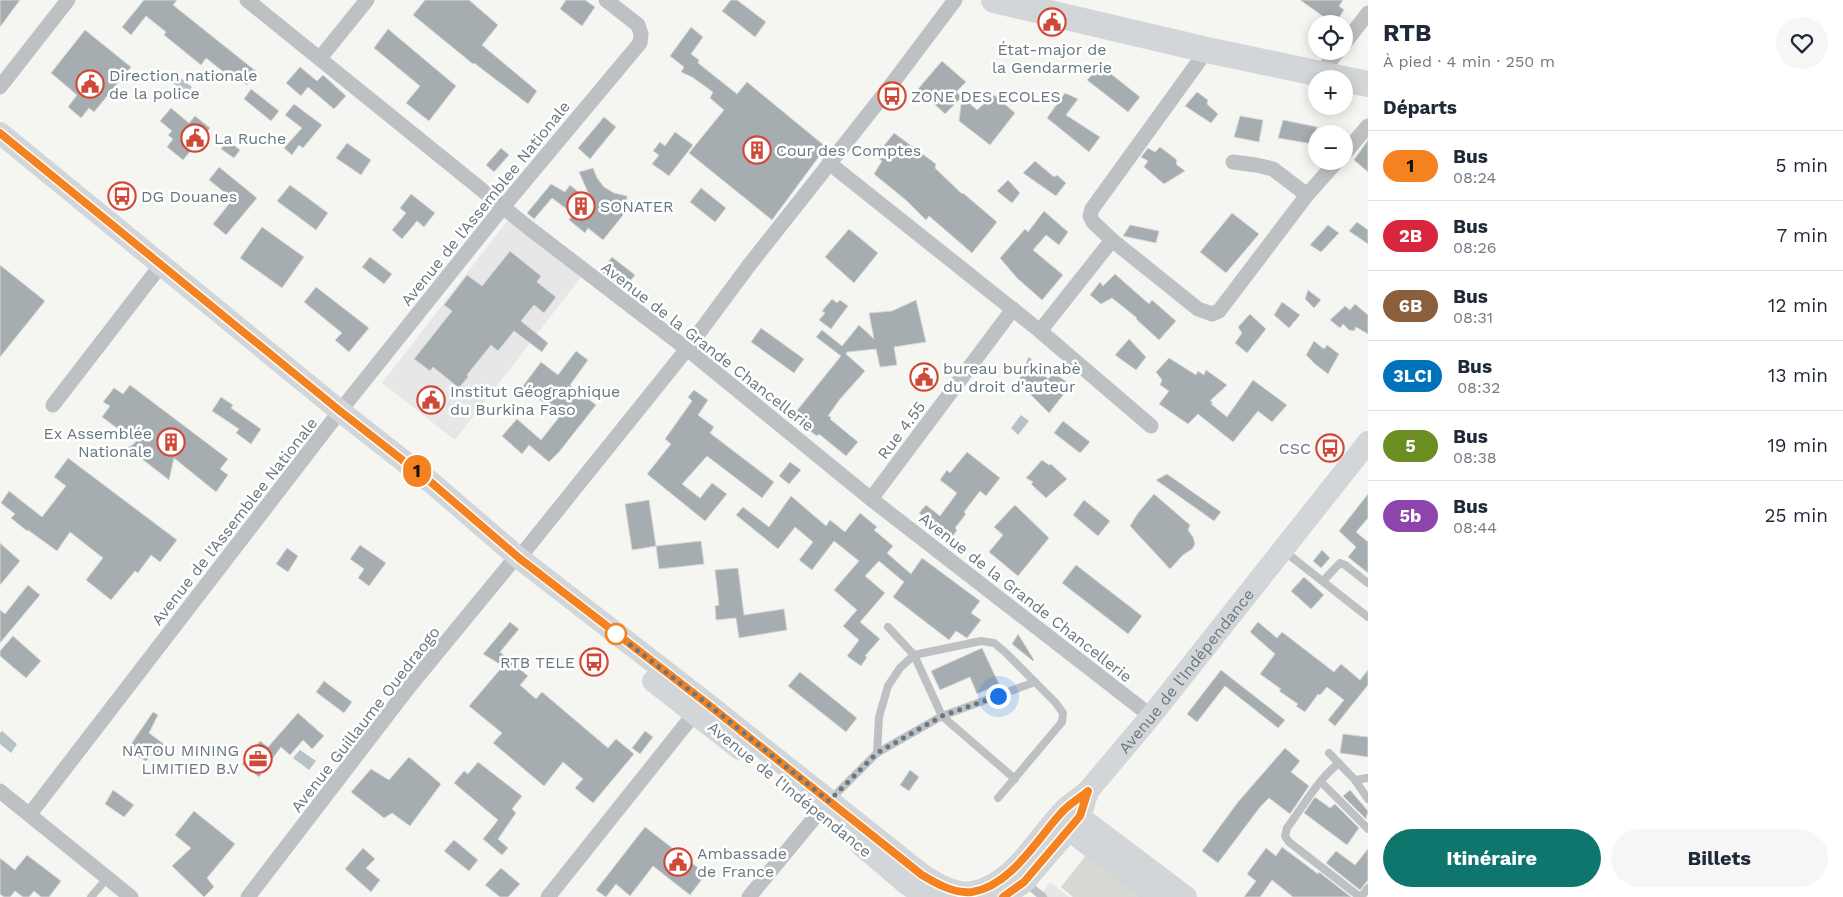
<!DOCTYPE html>
<html lang="fr">
<meta charset="utf-8">
<style>
body{margin:0;font-family:"Work Sans",sans-serif;background:#f6f6f7;color:#1f2937;height:100vh;display:flex;flex-direction:column;font-size:19px;white-space:nowrap}
*{box-sizing:border-box;margin:0}
p{font-size:16px;color:#747a83}
.icon{flex:none;width:28px;height:28px;fill:none;stroke:currentColor;stroke-width:2;stroke-linecap:round;stroke-linejoin:round}
.map{position:relative;flex:1;overflow:hidden}
.sheet{display:flex;flex-direction:column;background:#fff;width:475px}
.sheet>*{flex:none}
.badge{padding:0 10px;border-radius:16px;font-size:18px;line-height:32px}
.fabs{position:absolute;left:1308px;top:15px;display:grid;gap:10px}
.fabs a{display:grid;place-items:center;width:45px;height:45px;border-radius:50%;background:#fff;box-shadow:0 2px 12px #0003;font-size:25px}
.you{position:absolute;width:25px;height:25px;margin:-12px;border:4px solid #fff;border-radius:50%;background:#1a73e8;box-shadow:0 0 0 8px #1a73e833}
.map>.badge{position:absolute;translate:-50% -50%;box-shadow:0 0 0 2px #fff}
h2{padding:0 15px;font-size:19px;line-height:45px}
.round{display:grid;place-items:center;flex:none;width:52px;height:52px;border-radius:26px;background:#f6f6f7}
.overview{display:flex;align-items:center;justify-content:space-between;height:85px;padding:0 15px}
h1{font-size:24px;font-weight:700;line-height:38px}
.cta{display:flex;gap:10px;margin-top:auto;padding:10px 15px}
.cta a{flex:1;height:58px;border-radius:30px;background:#0f766e;color:#fff;font-size:20px;font-weight:700;line-height:58px;text-align:center}
.cta a+a{background:#f6f6f7;color:#1f2937}
ul{padding:0;list-style:none}
li{display:flex;align-items:center;gap:15px;height:70px;padding:0 15px;border-top:1px solid #e0e1e3}
li div{flex:1}
li b{display:block;font-size:19px}
li em{font-style:normal}
li .badge{min-width:55px;font-weight:700;text-align:center}
main{display:flex;flex:1;min-height:0}
.map>svg:first-child{display:block}
.built{fill:#e6e7e6}
.green{fill:#d6dad2}
.water{fill:#b6c2c5}
.building{fill:#a5adb1;stroke:#d7d7d5}
.lines{fill:none;stroke-linecap:round;stroke-linejoin:round}
.lane{stroke:#bdc1c4;stroke-width:8}
.street{stroke:#bdc1c4;stroke-width:15}
.primary{stroke:#d2d6d9;stroke-width:22}
.highway{stroke:#d2d6d9;stroke-width:26}
.line-casing{stroke:#fff;stroke-width:11}
.line{stroke:#f58220;stroke-width:8}
.walk{stroke:#677880;stroke-width:5;stroke-dasharray:0 9}
.stop-dot{fill:#fff;stroke:#f58220;stroke-width:2.5}
.labels{text-anchor:middle;stroke-width:5;stroke-linejoin:round;paint-order:stroke}
.poi-label{font-size:16px;fill:#677880;stroke:#fff;text-anchor:start}
.street-label{font-size:16px;fill:#677880;stroke:#fff}
</style>
<main>
<div class="map">
<svg width="1368" height="897" viewBox="0 0 1368 897">
<rect width="100%" height="100%" fill="#f5f5f2"/>
<g class="built">
<path d="M508,220L581,277L455,440L382,383Z"/>
<path d="M1050,882L1069,897H1039Z"/>
</g>
<path class="green" d="M1086,855L1140,897H1073L1061,887Z"/>
<g class="water">
<path d="M175,74L192,87L187,94L170,81Z"/>
<path d="M1021,415L1029,421L1018,435L1011,428Z"/>
<path d="M2,731L17,744L11,753L0,744V733Z"/>
<path d="M300,750L316,761L309,770L293,758Z"/>
</g>
<g class="building">
<path d="M0,0H20L0,27Z"/>
<path d="M144,0H177L173,5L257,72L247,85L228,70L225,73L206,58L201,65L164,35L166,32L146,16L131,35L122,27Z"/>
<path d="M425,0H469L498,25L482,45L537,91L528,104L474,63L473,64L413,15Z"/>
<path d="M566,0H585L595,7L582,26L560,9Z"/>
<path d="M731,0H737L766,22L755,37L722,11Z"/>
<path d="M1300,0H1343L1339,6L1344,10L1335,24H1334Z"/>
<path d="M691,27L703,37L691,54L699,60L698,63L737,94L747,82L826,147L772,220L689,153L724,110L710,98L713,92L692,77L681,72L684,67L670,56Z"/>
<path d="M388,29L456,86L429,121L406,103L420,86L374,48Z"/>
<path d="M85,30L131,67L94,112L89,108L81,118L68,107L77,95L51,73Z"/>
<path d="M942,61L966,82L956,92L962,97L945,114L918,89Z"/>
<path d="M1101,66L1140,97L1128,112L1087,80Z"/>
<path d="M300,67L317,81L323,75L346,96L334,109L308,87L301,96L286,83Z"/>
<path d="M251,89L279,111L271,121L244,99Z"/>
<path d="M1197,92L1208,100L1207,104L1218,114L1211,123L1185,106Z"/>
<path d="M1065,93L1078,99L1066,115L1100,137L1089,152L1047,118Z"/>
<path d="M994,95L1015,113L990,145L959,121L962,97L977,110Z"/>
<path d="M294,104L322,125L303,148L299,145L292,155L284,148L302,128L285,115Z"/>
<path d="M171,108L189,123L195,116L210,128L183,160L167,147L173,139L168,135L172,131L160,121Z"/>
<path d="M1240,116L1263,120L1259,142L1234,137Z"/>
<path d="M604,117L616,127L590,159L578,148Z"/>
<path d="M1283,120L1317,127L1313,144L1278,138Z"/>
<path d="M675,132L693,145L669,176L652,164L659,155L653,151L660,142L665,146Z"/>
<path d="M894,133L936,164L935,168L962,194L963,193L997,222L972,253L929,216L926,220L907,201L874,174L882,161L876,156Z"/>
<path d="M227,140L240,150L234,158L221,149Z"/>
<path d="M1368,140V172L1354,160Z"/>
<path d="M347,143L371,160L361,175L336,158Z"/>
<path d="M1160,147L1177,160L1176,164L1185,171L1164,184L1144,167L1148,161L1141,157L1148,148L1155,152Z"/>
<path d="M501,148L509,155L494,172L486,165Z"/>
<path d="M1035,161L1054,177L1057,175L1066,183L1056,196L1023,173Z"/>
<path d="M219,167L257,198L226,235L213,224L233,199L209,180Z"/>
<path d="M593,168L597,178L604,187L614,193L627,196V210L603,240L588,228L585,233L569,220L573,214L552,198L534,219L527,213L551,184L565,192L570,185L593,204L579,172Z"/>
<path d="M1008,180L1020,193L1012,203L997,191Z"/>
<path d="M290,185L328,213L316,230L277,201Z"/>
<path d="M701,188L726,208L715,222L690,202Z"/>
<path d="M411,194L435,213L424,227L417,221L402,239L392,230L406,213L400,208Z"/>
<path d="M1044,211L1068,232L1059,245L1046,235L1033,250L1063,275L1042,300L1017,278L1000,258L1025,229L1028,232Z"/>
<path d="M1232,213L1259,234L1226,273L1200,252Z"/>
<path d="M1357,222L1368,230V244L1349,231Z"/>
<path d="M1130,225L1159,231L1156,243L1123,236Z"/>
<path d="M1328,225L1339,233L1321,252L1310,245Z"/>
<path d="M262,227L304,257L282,288L240,258Z"/>
<path d="M849,229L878,253L854,283L825,257Z"/>
<path d="M510,251L541,276L537,282L556,297L544,313L534,305L521,321L548,343L542,352L514,331L498,351L491,345L467,375L468,377L459,388L433,367L430,371L414,359L452,311L444,305L467,275L482,286Z"/>
<path d="M370,257L392,274L384,284L362,267Z"/>
<path d="M612,257L635,275L624,289L601,271Z"/>
<path d="M0,265L45,301L0,357Z"/>
<path d="M1115,274L1149,304L1152,300L1176,321L1159,340L1136,319L1137,318L1112,298L1101,304L1090,295L1100,282L1103,286Z"/>
<path d="M316,287L369,328L349,352L335,340L342,333L304,302Z"/>
<path d="M1308,290L1321,300L1314,308L1305,299Z"/>
<path d="M832,299L837,303L840,300L848,306L831,329L819,320L825,313L822,311Z"/>
<path d="M916,300L926,342L894,347L897,365L880,367L876,349L847,352L846,354L865,371L840,399L828,416L831,417L830,419L858,442L846,456L819,434L817,436L791,418L841,356L816,337L822,330L842,346L859,325L874,339L869,313L892,311Z"/>
<path d="M1282,302L1300,315L1289,328L1274,315Z"/>
<path d="M1355,304L1368,315V334L1356,327L1354,331L1349,330L1343,324L1340,328L1330,320L1345,306L1350,310Z"/>
<path d="M1250,314L1266,329L1247,353L1235,343L1242,333L1238,327Z"/>
<path d="M761,328L804,359L794,373L751,342Z"/>
<path d="M1129,339L1146,357L1136,370L1115,355Z"/>
<path d="M1314,341L1324,349L1327,345L1339,354L1328,374L1315,364L1306,355Z"/>
<path d="M576,351L588,360L570,385L596,405L559,452L549,462L529,445L522,454L502,436L517,419L541,440L560,416L523,386L541,362L558,375Z"/>
<path d="M1029,357L1048,379L1054,373L1071,385L1049,413L1018,382Z"/>
<path d="M1169,358L1196,375L1198,371L1204,375L1206,370L1227,385L1210,401L1213,403L1211,404L1227,417L1253,380L1287,405L1272,422L1258,411L1233,442L1198,414L1188,424L1159,404L1169,391L1160,385L1162,380L1156,372Z"/>
<path d="M130,385L228,459L220,469L228,475L216,492L174,458L169,480L128,448L136,442L102,417L110,406L103,402L114,388L123,394Z"/>
<path d="M694,390L708,400L698,415L714,427L710,433L774,482L762,498L707,456L682,484L700,498L712,483L727,494L705,521L647,474L671,444L665,439L692,401L688,397Z"/>
<path d="M221,397L233,405L231,408L261,429L251,444L236,433L239,429L212,411Z"/>
<path d="M1063,421L1090,442L1080,453L1054,433Z"/>
<path d="M967,452L1000,478L986,496L980,491L964,512L966,514L955,528L957,530L951,539L919,513L926,505L940,516L957,493L940,480L947,470L950,473Z"/>
<path d="M68,458L177,540L160,562L151,555L138,573L135,571L111,600L86,580L103,558L70,532L57,551L28,530L27,531L11,518L15,514L1,503L9,491L42,517L66,486L54,477Z"/>
<path d="M1042,460L1049,465L1051,464L1067,479L1046,498L1031,484L1033,482L1026,478Z"/>
<path d="M790,462L801,470L789,484L779,476Z"/>
<path d="M1167,474L1221,512L1214,521L1156,480Z"/>
<path d="M1154,494L1190,525L1188,530L1193,537L1195,544L1192,549L1183,555L1170,569L1130,526L1138,513Z"/>
<path d="M1368,494V518L1356,532L1368,542V573L1348,557L1356,547L1339,531Z"/>
<path d="M791,496L826,526L830,520L845,532L860,513L877,527L874,530L893,546L887,553L911,574L922,558L980,601L971,613L981,620L967,638L956,631L949,640L893,597L904,582L879,561L865,576L885,593L860,622L880,639L865,656L867,657L861,666L847,656L859,640L843,626L857,610L834,590L859,561L834,541L812,570L799,560L813,542L795,527L778,549L736,515L743,507L769,527Z"/>
<path d="M649,500L656,546L632,550L625,504Z"/>
<path d="M1084,500L1110,521L1098,536L1073,515Z"/>
<path d="M1015,505L1049,538L1018,576L989,552L1003,535L994,527Z"/>
<path d="M701,541L704,564L659,569L656,546Z"/>
<path d="M0,543L20,561L0,585Z"/>
<path d="M360,545L386,563L369,586L358,578L364,569L350,559Z"/>
<path d="M287,548L298,556L288,572L276,564Z"/>
<path d="M1322,550L1330,558L1321,568L1313,561Z"/>
<path d="M1076,565L1142,616L1128,634L1062,583Z"/>
<path d="M738,568L744,615L784,609L787,630L739,638L736,618L716,620L715,606L719,605L715,570Z"/>
<path d="M1304,577L1324,595L1311,609L1291,591Z"/>
<path d="M28,585L40,595L0,643V610L5,614Z"/>
<path d="M510,622L519,629L500,652L528,676L520,685L536,699L542,692L608,748L616,739L634,754L593,803L575,788L583,779L563,762L544,786L493,743L502,733L469,706L503,666L483,654Z"/>
<path d="M1258,622L1277,638L1282,632L1334,672L1341,664L1360,680L1368,670V685L1335,726L1328,720L1344,700L1327,687L1320,695L1318,694L1305,712L1296,706L1298,704L1279,691L1281,689L1260,674L1275,654L1250,632Z"/>
<path d="M1018,634L1034,660L1033,661L1012,644Z"/>
<path d="M13,636L41,661L26,678L0,656V651Z"/>
<path d="M982,648L999,684L977,694L970,677L940,690L931,671Z"/>
<path d="M1221,670L1285,720L1278,728L1225,686L1197,722L1187,714Z"/>
<path d="M800,672L857,718L846,732L788,686Z"/>
<path d="M324,681L352,702L344,713L316,692Z"/>
<path d="M153,712L158,715L149,733L169,748L161,758L153,753L146,761L127,750Z"/>
<path d="M298,713L324,736L312,749L303,740L290,755L281,747L259,777L242,764L260,741L268,747Z"/>
<path d="M645,731L653,737L640,754L632,748Z"/>
<path d="M1343,734L1368,737V757L1340,753Z"/>
<path d="M1285,748L1300,761L1291,772L1309,786L1290,814L1269,798L1260,807L1218,863L1202,851L1238,802Z"/>
<path d="M409,757L441,784L410,826L392,813L384,818L351,792L371,769L389,780Z"/>
<path d="M478,762L522,796L512,809L516,813L498,839L508,848L502,855L483,839L498,820L454,783L464,771L468,774Z"/>
<path d="M910,770L919,777L909,791L900,785Z"/>
<path d="M113,790L134,805L124,817L105,804Z"/>
<path d="M1350,790L1368,811L1366,819L1343,796Z"/>
<path d="M1315,797L1330,808L1335,804L1359,828L1347,845L1304,813Z"/>
<path d="M194,811L235,844L207,878L214,887L204,897L172,866L191,848L175,835Z"/>
<path d="M645,827L706,874L690,895L653,866L630,896L616,884L606,897L596,890Z"/>
<path d="M454,840L478,860L469,871L444,851Z"/>
<path d="M1282,847L1318,874L1319,872L1351,897H1293L1272,880L1260,897H1244L1256,881L1247,874L1266,848L1276,856Z"/>
<path d="M363,848L375,859L366,868L380,880L371,892L345,869Z"/>
<path d="M1368,849V880L1360,890L1326,863L1336,851L1355,865Z"/>
<path d="M27,855L61,881L49,897H41L34,891L29,897H23L15,891L10,897H4L0,894V858L15,870Z"/>
<path d="M501,868L520,884L508,897H500L485,885Z"/>
</g>
<g class="lines">
<g class="lane">
<path d="M1284,551L1368,617"/>
<path d="M1323,581L1340,563L1345,565L1368,583"/>
<path d="M888,627L914,655L942,716L1015,779"/>
<path d="M877,753L879,717L888,686L900,668L914,655L981,641L994,643L1005,652L1035,682"/>
<path d="M1329,753L1355,780L1368,799"/>
<path d="M1339,763C1317,780 1303,807 1287,828L1285,836L1289,842L1360,897"/>
<path d="M1355,780L1368,778"/>
<path d="M1321,782L1368,829"/>
<path d="M832,798L877,753L942,716L1035,682L1055,702L1063,713L1062,722L998,798"/>
<path d="M1026,883L1043,897"/>
<path d="M91,897L108,877"/>
<path d="M1361,897L1368,888"/>
</g>
<g class="street">
<path d="M247,0L529,228L687,349L871,499L1151,716"/>
<path d="M1344,44L1368,13"/>
<path d="M320,58L367,0"/>
<path d="M1321,73L1338,51"/>
<path d="M0,87L68,0"/>
<path d="M1344,154L1368,126"/>
<path d="M1233,162L1256,165L1273,169L1307,195"/>
<path d="M829,163L1040,331L1112,240L1093,222L1090,216L1092,209L1207,50"/>
<path d="M1112,240L1198,309L1212,314L1219,311L1307,195L1337,161"/>
<path d="M1040,331L1151,426"/>
<path d="M53,405L161,265"/>
<path d="M871,499L1013,309"/>
<path d="M0,791L131,897"/>
<path d="M30,814L340,411L503,207L640,43L641,34L638,25L606,0"/>
<path d="M248,897L409,687L511,563L519,558L687,349L750,264L882,97L955,0"/>
<path d="M548,897L694,714"/>
<path d="M749,897L820,811"/>
</g>
<g class="primary">
<path d="M0,133L340,411L433,484L519,558L705,702L923,875C937,884 955,895 972,892C1011,886 1037,839 1062,812C1069,804 1080,798 1088,791"/>
<path d="M653,681L740,749"/>
<path d="M1065,812L1080,817L1186,897"/>
<path d="M1055,826L1069,830L1157,897"/>
<path d="M861,845L908,885L928,897"/>
<path id="s1" d="M1003,897L1024,882L1080,817L1088,791L1151,716L1368,442"/>
</g>
<path class="highway" d="M994,0L1207,50L1368,84"/>
</g>
<g class="lines">
<g class="line-casing">
<path id="line" d="M0,133L340,411L433,484L519,558L705,702L922,875C937,884 955,894 972,892C1011,886 1037,839 1062,812C1069,804 1080,798 1088,791L1080,816L1024,882L1003,897"/>
</g>
<use href="#line" class="line"/>
<path class="walk" d="M616,634L705,702L829,801L877,753L942,716L998,696"/>
</g>
<defs>
<g id="civic-ring" transform="scale(1.4375)"><circle r="9.5" fill="#fff" stroke="#d04937" stroke-width="1.5"/><path d="M-.6-6.5H3V-4.5H.6V-3L4-1V1h2V6H-6V1h2V-1L-.6-3ZM-1.2 2.5V6h2.4V2.5Z" fill="#d04937"/></g>
<g id="bus-ring" transform="scale(1.4375)"><circle r="9.5" fill="#fff" stroke="#d04937" stroke-width="1.5"/><path d="M-5-6H5V4H4V6H2V4H-2V6H-4V4H-5ZM-3.5-4V0h7V-4ZM-3.5 1.2v1.5H-2V1.2ZM2 1.2v1.5H3.5V1.2Z" fill="#d04937"/></g>
<g id="building-ring" transform="scale(1.4375)"><circle r="9.5" fill="#fff" stroke="#d04937" stroke-width="1.5"/><path d="M-4-6H4V6H1V3H-1V6H-4ZM-2.5-4.3h1.7v1.8h-1.7ZM.8-4.3h1.7v1.8H.8ZM-2.5-1h1.7V.8h-1.7ZM.8-1h1.7V.8H.8Z" fill="#d04937"/></g>
<g id="office-ring" transform="scale(1.4375)"><circle r="9.5" fill="#fff" stroke="#d04937" stroke-width="1.5"/><path d="M-6-3h4V-5.5h4V-3h4V5H-6ZM-1-4.5V-3h2v-1.5ZM-6 0V1H6V0Z" fill="#d04937"/></g>
</defs>
<g fill-rule="evenodd">
<use href="#civic-ring" x="1052" y="22"/>
<use href="#civic-ring" x="90" y="84"/>
<use href="#bus-ring" x="892" y="96"/>
<use href="#civic-ring" x="195" y="138"/>
<use href="#building-ring" x="757" y="150"/>
<use href="#bus-ring" x="122" y="196"/>
<use href="#building-ring" x="581" y="206"/>
<use href="#civic-ring" x="924" y="377"/>
<use href="#civic-ring" x="431" y="400"/>
<use href="#building-ring" x="171" y="442"/>
<use href="#bus-ring" x="1330" y="448"/>
<use href="#bus-ring" x="594" y="662"/>
<use href="#office-ring" x="258" y="759"/>
<use href="#civic-ring" x="678" y="862"/>
</g>
<circle class="stop-dot" cx="616" cy="634" r="10"/>
<g class="labels">
<g class="poi-label">
<text x="1052" y="55" text-anchor="middle">État-major de<tspan x="1052" dy="18">la Gendarmerie</tspan></text>
<text x="109" y="81">Direction nationale<tspan x="109" dy="18">de la police</tspan></text>
<text x="911" y="102">ZONE DES ECOLES</text>
<text x="214" y="144">La Ruche</text>
<text x="776" y="156">Cour des Comptes</text>
<text x="141" y="202">DG Douanes</text>
<text x="600" y="212">SONATER</text>
<text x="943" y="374">bureau burkinabè<tspan x="943" dy="18">du droit d'auteur</tspan></text>
<text x="450" y="397">Institut Géographique<tspan x="450" dy="18">du Burkina Faso</tspan></text>
<text x="152" y="439" text-anchor="end">Ex Assemblée<tspan x="152" dy="18">Nationale</tspan></text>
<text x="1311" y="454" text-anchor="end">CSC</text>
<text x="575" y="668" text-anchor="end">RTB TELE</text>
<text x="239" y="756" text-anchor="end">NATOU MINING<tspan x="239" dy="18">LIMITIED B.V</tspan></text>
<text x="697" y="859">Ambassade<tspan x="697" dy="18">de France</tspan></text>
</g>
<g class="street-label">
<text transform="translate(485 203) rotate(-51)" y="6">Avenue de l'Assemblee Nationale</text>
<text transform="translate(708 346) rotate(38)" y="6">Avenue de la Grande Chancellerie</text>
<text transform="translate(901 430) rotate(-53)" y="6">Rue 4.55</text>
<text transform="translate(234 521) rotate(-52)" y="6">Avenue de l'Assemblee Nationale</text>
<text transform="translate(1026 597) rotate(38)" y="6">Avenue de la Grande Chancellerie</text>
<text dy="6" stroke="none"><textPath href="#s1" startOffset="294">Avenue de l'Indépendance</textPath></text>
<text transform="translate(365 719) rotate(-52)" y="6">Avenue Guillaume Ouedraogo</text>
<text transform="translate(790 789) rotate(39)" y="6">Avenue de l'Indépendance</text>
</g>
</g>
</svg>
<div class="fabs">
<a><svg class="icon" aria-label="locate" viewBox="0 0 24 24"><circle cx="12" cy="12" r="6"/><path d="M12 2v4M12 18v4M2 12h4M18 12h4"/></svg></a>
<a>+</a>
<a>−</a>
</div>
<div class="you" style="left:998px;top:696px"></div>
<b class="badge" style="left:417px;top:471px;background:#f58220;color:#111">1</b>
</div>
<section class="sheet">
<div class="overview"><div><h1>RTB</h1><p>À pied · 4 min · 250 m</p></div><a class="round"><svg class="icon" aria-label="heart" viewBox="0 0 24 24"><path d="M12 20l-8-8c-3-5 5-10 8-4 3-6 11-1 8 4z"/></svg></a></div>
<h2>Départs</h2>
<ul>
<li><span class="badge" style="background:#f58220;color:#111">1</span><div><b>Bus</b><p>08:24</p></div><em>5 min</em></li>
<li><span class="badge" style="background:#d7263d;color:#fff">2B</span><div><b>Bus</b><p>08:26</p></div><em>7 min</em></li>
<li><span class="badge" style="background:#8b5e3c;color:#fff">6B</span><div><b>Bus</b><p>08:31</p></div><em>12 min</em></li>
<li><span class="badge" style="background:#0072bc;color:#fff">3LCI</span><div><b>Bus</b><p>08:32</p></div><em>13 min</em></li>
<li><span class="badge" style="background:#6b8e23;color:#fff">5</span><div><b>Bus</b><p>08:38</p></div><em>19 min</em></li>
<li><span class="badge" style="background:#8e44ad;color:#fff">5b</span><div><b>Bus</b><p>08:44</p></div><em>25 min</em></li>
</ul>
<div class="cta"><a>Itinéraire</a><a>Billets</a></div>
</section>
</main>
